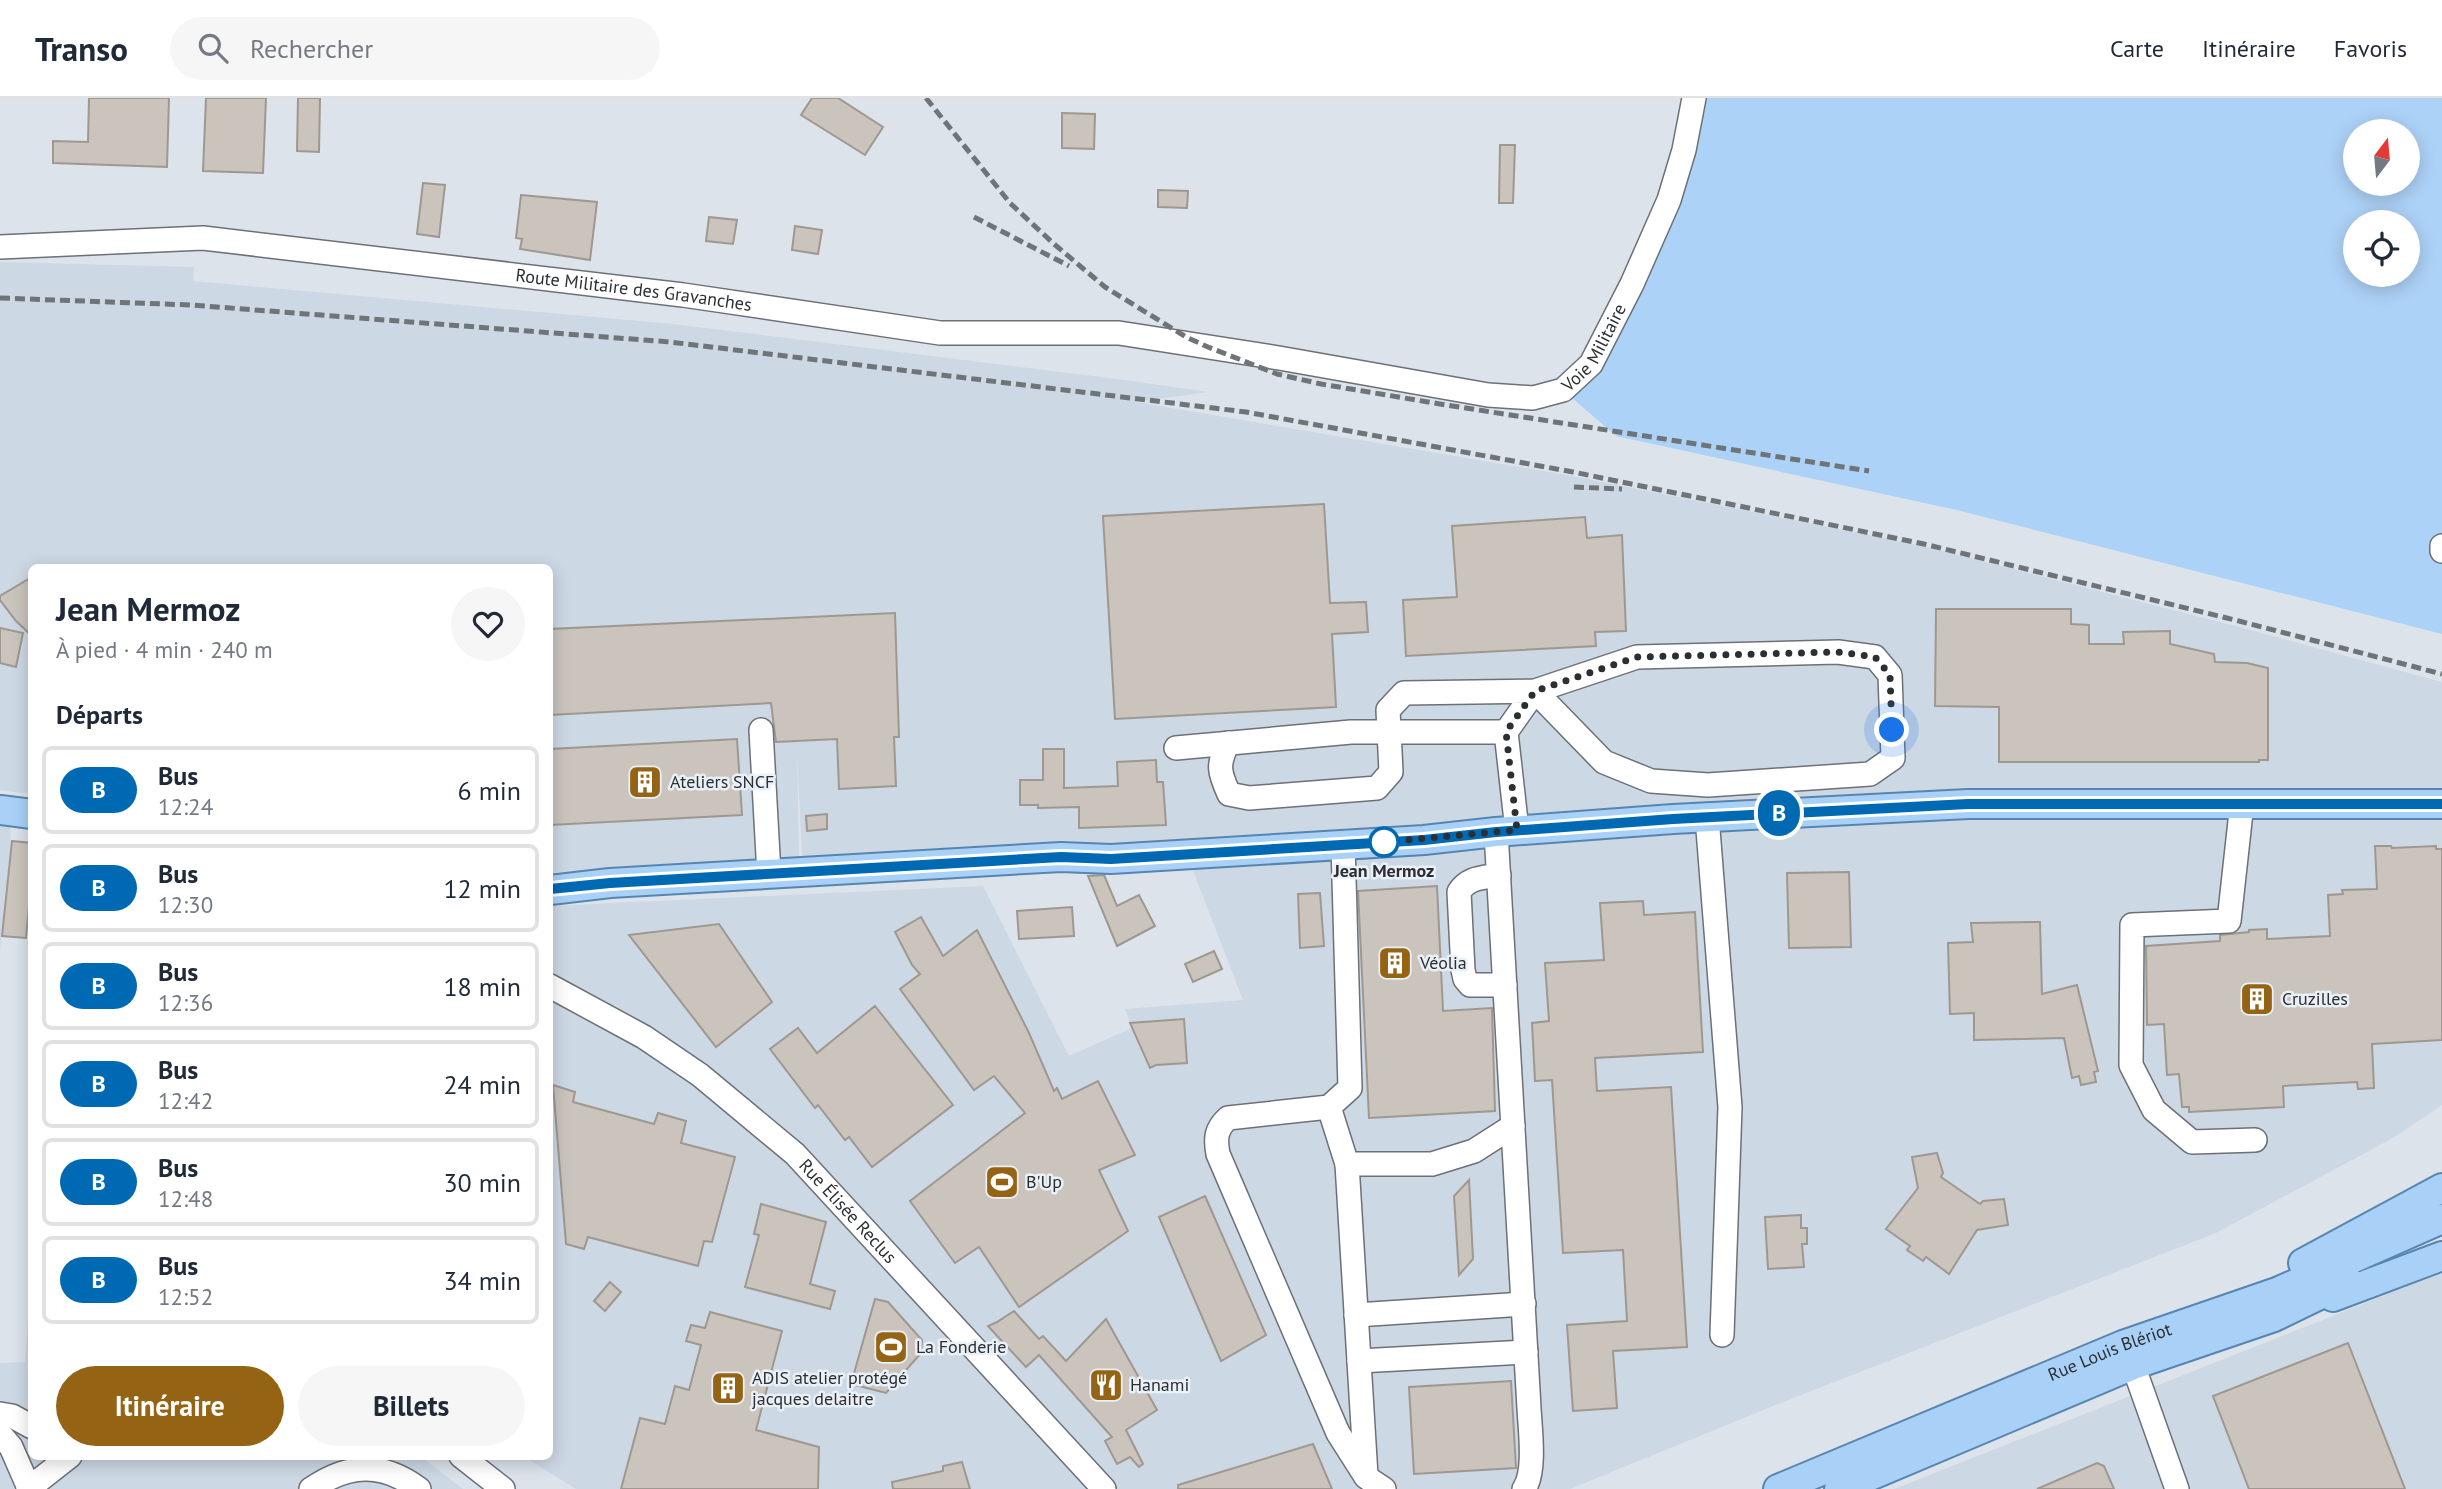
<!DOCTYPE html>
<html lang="fr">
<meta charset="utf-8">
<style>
body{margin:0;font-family:"PT Sans",sans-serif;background:#f6f6f7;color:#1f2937;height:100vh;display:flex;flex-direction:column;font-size:26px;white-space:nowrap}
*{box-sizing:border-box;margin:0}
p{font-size:23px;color:#747a83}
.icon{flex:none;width:38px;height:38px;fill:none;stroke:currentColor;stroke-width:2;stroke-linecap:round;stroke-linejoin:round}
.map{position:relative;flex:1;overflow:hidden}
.drawer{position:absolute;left:28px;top:466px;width:525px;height:896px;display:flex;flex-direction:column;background:#fff;border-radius:10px;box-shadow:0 4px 18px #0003}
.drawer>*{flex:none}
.badge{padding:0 14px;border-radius:23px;font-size:24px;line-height:46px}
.needle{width:46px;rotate:16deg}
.buttons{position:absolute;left:2343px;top:21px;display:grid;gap:14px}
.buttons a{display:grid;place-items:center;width:77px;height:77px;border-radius:50%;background:#fff;box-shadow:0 4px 18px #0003;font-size:35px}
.you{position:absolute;width:35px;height:35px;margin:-18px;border:5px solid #fff;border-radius:50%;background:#1a73e8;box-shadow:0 0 0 10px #1a73e833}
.map>.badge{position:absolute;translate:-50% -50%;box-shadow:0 0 0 4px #fff}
h2{padding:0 28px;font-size:26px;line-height:63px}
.round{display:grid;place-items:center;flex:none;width:74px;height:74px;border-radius:37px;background:#f6f6f7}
.summary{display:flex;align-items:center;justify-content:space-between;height:119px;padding:0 28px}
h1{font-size:33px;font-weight:700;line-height:52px}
.action{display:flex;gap:14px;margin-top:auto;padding:14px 28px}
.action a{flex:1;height:80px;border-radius:42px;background:#946414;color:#fff;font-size:28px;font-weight:700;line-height:80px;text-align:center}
.action a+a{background:#f6f6f7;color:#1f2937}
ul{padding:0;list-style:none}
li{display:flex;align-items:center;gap:21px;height:88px;margin:0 14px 10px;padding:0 14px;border:4px solid #e0e1e3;border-radius:10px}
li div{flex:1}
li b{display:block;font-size:26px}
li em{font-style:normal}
li .badge{min-width:77px;font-weight:700;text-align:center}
header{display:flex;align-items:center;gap:42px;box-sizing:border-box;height:98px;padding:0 35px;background:#fff;border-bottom:2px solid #e0e1e3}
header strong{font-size:33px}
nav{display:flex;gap:38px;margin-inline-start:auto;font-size:24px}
.search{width:490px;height:63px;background:#f6f6f7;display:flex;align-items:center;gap:18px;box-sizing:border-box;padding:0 24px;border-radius:38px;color:#747a83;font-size:26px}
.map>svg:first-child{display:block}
.built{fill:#ccd8e4}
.green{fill:#add2f7;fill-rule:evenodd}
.building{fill:#cac4bd;stroke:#9e9891;stroke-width:2}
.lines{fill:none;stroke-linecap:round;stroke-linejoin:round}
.minor-casing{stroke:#6b7177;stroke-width:26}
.major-casing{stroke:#5885af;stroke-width:32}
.minor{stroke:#fff;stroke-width:23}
.major{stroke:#a9d1f8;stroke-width:28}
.rail{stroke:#6f7478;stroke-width:5;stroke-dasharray:10 5;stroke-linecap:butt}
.line-casing{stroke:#fff;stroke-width:16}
.line{stroke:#0069b4;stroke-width:10}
.walk{stroke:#2c2f32;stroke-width:7;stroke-dasharray:0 12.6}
.stop-dot{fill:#fff;stroke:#0069b4;stroke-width:3.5}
.labels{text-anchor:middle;stroke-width:5;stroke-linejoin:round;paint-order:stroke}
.street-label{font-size:18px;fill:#2c2f32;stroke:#e9f0f7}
.poi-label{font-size:18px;fill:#2c2f32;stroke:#e9f0f7;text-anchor:start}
.stop-label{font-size:18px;font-weight:bold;fill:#2c2f32;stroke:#e9f0f7}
</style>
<header>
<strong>Transo</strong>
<div class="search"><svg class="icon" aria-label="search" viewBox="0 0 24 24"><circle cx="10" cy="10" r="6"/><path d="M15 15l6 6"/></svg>Rechercher</div>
<nav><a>Carte</a><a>Itinéraire</a><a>Favoris</a></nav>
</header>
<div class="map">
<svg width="2442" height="1391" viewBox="0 0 2442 1391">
<rect width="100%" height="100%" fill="#dce3ea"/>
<g class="built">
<path d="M0,164L194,169L193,183L673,226L1117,281L1208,294L1136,304L1572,378L1923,448L2239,529L2442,584V1007L2391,1041L2216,1135L1778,1306L1570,1391H576L523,1358H550V808L983,788L1069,958L1132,930L1125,911L1243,902L1187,757L803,778L797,653L799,760L550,775V469H32L31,696L0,692Z"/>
<path d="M0,724L10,725L11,747L0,852Z"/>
<path d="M2442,1174V1391H1894L2323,1222Z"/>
<path d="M31,1186L32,1358H420L463,1391H0V1265L25,1264Z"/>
</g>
<path class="green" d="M1694,0H2442V536L1957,412L1616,338L1563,292L1632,186ZM2356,33H2408V86H2356ZM2356,124H2408V177H2356Z"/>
<g class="building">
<path d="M89,0H169L167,69L53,65V43L88,44Z"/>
<path d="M206,0H266L263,75L203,73Z"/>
<path d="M298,0H320L319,54L297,53Z"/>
<path d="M812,0H838L883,29L865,57L801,17Z"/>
<path d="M1062,15L1095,16L1094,51L1062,50Z"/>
<path d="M1500,47H1515L1513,105H1499Z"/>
<path d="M423,85L445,87L439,139L417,136Z"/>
<path d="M1158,92L1188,93L1187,110L1158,109Z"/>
<path d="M521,97L597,104L590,162L520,151L522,141L516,140Z"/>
<path d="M709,119L737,122L733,146L706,143Z"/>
<path d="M795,128L822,132L818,156L792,152Z"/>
<path d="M1324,406L1330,505L1366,504L1368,534L1332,536L1336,609L1115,621L1103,418Z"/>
<path d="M1585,419L1587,440L1622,437L1626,533L1595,534L1596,548L1406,558L1403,502L1457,499L1452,428Z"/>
<path d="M32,479V538L16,523L0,502V498Z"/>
<path d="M1936,511H2071V526L2089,527V546H2124L2123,534L2170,533V546L2214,556L2215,564L2247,565L2268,570V662H2259V664H1999V609L1935,608Z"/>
<path d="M895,515L899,639H894L896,688L839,691L837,641L776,644L771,605L550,617V531Z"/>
<path d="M0,530L23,535L16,569L0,565Z"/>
<path d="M737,641L742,717L550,727V651Z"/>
<path d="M1043,651H1064V690L1118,688L1117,664L1156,662L1157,684H1163L1166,727L1079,730V709L1038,710V707H1020V682H1043Z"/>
<path d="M827,716V731L807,733L806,718Z"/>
<path d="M12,743L32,745V777L26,840L2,838Z"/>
<path d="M2375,748H2391L2392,750L2436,748V751H2442V942L2372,946L2374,990L2358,991L2357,984L2283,988L2284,1009L2189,1014V1009H2182L2179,976L2167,977L2164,926L2147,927L2146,848L2220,843V837L2249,834V832L2267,831V841L2330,838L2328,797L2343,796L2342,792L2377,791Z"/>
<path d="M1849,774L1851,849L1789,850L1787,775Z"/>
<path d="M1104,777L1117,808L1139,797L1155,828L1117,848L1088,778Z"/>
<path d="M1437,788L1443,913L1492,910L1495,1013L1369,1020L1358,793Z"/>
<path d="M1320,795L1324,848L1300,850L1298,796Z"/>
<path d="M1643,803L1644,817L1695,814L1703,954L1595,960L1597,993L1671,989L1687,1249L1613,1253L1617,1310L1573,1313L1567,1227L1627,1223L1623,1152L1563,1155L1552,982L1535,983L1532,925L1549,923L1545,865L1604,862L1600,805Z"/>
<path d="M1072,809L1074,838L1019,841L1017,813Z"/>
<path d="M921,819L943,858L977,832L1029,935L1054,993L1057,990L1062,1001L1098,983L1135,1057L1099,1072L1128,1133L1019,1209L979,1149L955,1165L910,1103L1025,1015L994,978L974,992L900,891L920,876L912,867L895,834Z"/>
<path d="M2040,824L2042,896L2077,887L2098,973L2094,974L2096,984L2081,987L2079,978L2072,980L2064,940L1974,942V915L1950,916L1948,845L1973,844L1971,825Z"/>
<path d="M719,826L772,904L716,949L629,837Z"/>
<path d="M1214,853L1222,871L1193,884L1185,866Z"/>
<path d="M875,908L953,1007L872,1069L849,1039L845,1042L818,1007L815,1010L770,951L798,930L817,955Z"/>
<path d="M1184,921L1187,965L1156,967L1150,970L1130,925Z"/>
<path d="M553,987L575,994L573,1004L654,1026L658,1015L686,1023L681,1045L735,1059L712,1144L704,1143L698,1168L588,1139L584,1151L566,1146Z"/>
<path d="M1937,1055L1943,1075L1941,1079L1980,1106L1983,1103L2004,1101L2008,1127L1977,1132L1949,1176L1926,1159L1923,1163L1907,1152L1910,1148L1886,1131L1918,1090L1912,1059Z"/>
<path d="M1469,1082L1473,1161L1459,1177L1454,1098Z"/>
<path d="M1205,1098L1266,1237L1221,1263L1159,1119Z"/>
<path d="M761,1106L826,1124L810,1186L835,1193L830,1211L745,1189L759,1137L754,1136Z"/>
<path d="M1801,1117V1130H1807V1146H1802L1804,1169L1768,1171L1765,1119Z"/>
<path d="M610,1184L621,1194L605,1213L594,1203Z"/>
<path d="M875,1201L888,1204L922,1242L921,1255L886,1295L851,1286Z"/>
<path d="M1014,1213L1039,1241L1043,1238L1066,1263L1106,1221L1157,1312L1126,1332L1143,1366L1139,1369L1130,1359L1117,1366L1105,1343L1112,1339L1039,1257L1026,1269L988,1228L997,1224Z"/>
<path d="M710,1214L782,1233L756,1332L819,1349L818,1391H621L640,1320L665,1326L675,1288L689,1292L701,1247L686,1243L691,1227L705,1230Z"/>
<path d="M2348,1245L2405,1391H2249L2213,1298Z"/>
<path d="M1511,1283L1516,1370L1414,1376L1409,1289Z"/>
<path d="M1313,1346L1332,1391H1178V1387Z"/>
<path d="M962,1364L970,1391H893L892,1384L943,1373V1368Z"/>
<path d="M2097,1365L2104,1368L2114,1391H2037Z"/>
</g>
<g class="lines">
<g class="minor-casing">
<g id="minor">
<path id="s1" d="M0,149L203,140L683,197L940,235H1119L1279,260L1488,297L1533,300L1563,292L1591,266L1632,186L1669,102L1684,52L1694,0"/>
<path d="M2442,448V453"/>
<path d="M761,632L769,776"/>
<path d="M1228,645C1217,667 1219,674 1229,696L1249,700L1377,690L1391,674L1388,612L1404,595L1535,593L1604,664L1651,683L1708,687L1870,676L1893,660L1890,577L1875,559L1838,554L1637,559L1535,593L1506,634L1517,732"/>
<path d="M1176,650L1351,634H1506"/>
<path d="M2242,705L2229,823L2132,827L2131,967L2154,1012L2192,1044L2255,1042"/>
<path d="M1707,719L1730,1009L1722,1237"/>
<path d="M1496,734L1529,1310C1530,1331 1536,1374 1524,1391"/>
<path d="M1343,746L1350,990L1329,1009L1228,1020C1216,1031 1215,1040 1218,1056L1338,1335L1366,1379L1384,1391"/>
<path d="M1499,777C1483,780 1468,779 1459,794L1463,872L1465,881L1470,887H1505"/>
<path id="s2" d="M550,888L644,939L700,977L795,1056L1104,1391"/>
<path d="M1329,1009L1347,1066H1432L1474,1053L1513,1028"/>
<path d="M1347,1066L1366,1378"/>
<path d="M1356,1217L1524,1206"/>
<path d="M1359,1263L1526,1254"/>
<path d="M2133,1267L2177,1391"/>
<path d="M0,1316L12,1318L32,1329"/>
<path d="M0,1336L11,1349L29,1390"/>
<path d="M461,1358L503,1391"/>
<path d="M28,1391L70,1358"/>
<path d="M311,1391C349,1365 382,1364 419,1391"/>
</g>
</g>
<g class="major-casing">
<g id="major">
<path d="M0,712L32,716"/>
<path d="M550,792L610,785L1061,759L1111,761L1424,742L1496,734L1673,721L1968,706H2442"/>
<path d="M2303,1165L2442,1090"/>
<path d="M2333,1199L2442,1158"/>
<path id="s3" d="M1778,1391L2123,1247L2277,1194L2442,1121"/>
<path d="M1839,1391L2133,1267L2274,1219L2348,1183"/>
</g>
</g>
<use href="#minor" class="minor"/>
<use href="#major" class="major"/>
<g class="rail">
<path d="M926,0L1010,105L1054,146L1105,189L1186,239L1208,249L1277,276L1321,286L1440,306L1869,373"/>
<path d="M974,119L1069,168"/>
<path d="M0,200L191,207L670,244L1246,314L1573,374L1924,446L2239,523L2442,576"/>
<path d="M1574,389L1622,391"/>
</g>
</g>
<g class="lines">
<g class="line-casing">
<path id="line" d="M550,791L610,785L1061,759L1111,761L1424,742L1496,734L1673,721L1968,706H2442"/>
</g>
<use href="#line" class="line"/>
<path class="walk" d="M1384,744L1517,732L1506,634L1535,593L1637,559L1838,554L1875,559L1890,577L1892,632"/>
</g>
<defs>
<g id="building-square" transform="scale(1.75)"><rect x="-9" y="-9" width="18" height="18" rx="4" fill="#946414" stroke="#e9f0f7"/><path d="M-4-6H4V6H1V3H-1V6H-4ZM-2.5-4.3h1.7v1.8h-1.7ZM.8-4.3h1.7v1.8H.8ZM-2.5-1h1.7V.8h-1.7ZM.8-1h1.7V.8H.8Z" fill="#fff"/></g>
<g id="stadium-square" transform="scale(1.75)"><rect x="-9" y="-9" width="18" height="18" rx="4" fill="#946414" stroke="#e9f0f7"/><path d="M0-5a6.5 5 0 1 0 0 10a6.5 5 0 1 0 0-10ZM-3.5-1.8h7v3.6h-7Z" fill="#fff"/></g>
<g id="restaurant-square" transform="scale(1.75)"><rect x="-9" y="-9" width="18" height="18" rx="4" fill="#946414" stroke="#e9f0f7"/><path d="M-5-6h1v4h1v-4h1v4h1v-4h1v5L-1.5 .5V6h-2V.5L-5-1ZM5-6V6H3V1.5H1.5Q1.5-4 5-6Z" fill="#fff"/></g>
</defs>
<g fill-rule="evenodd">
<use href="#building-square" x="645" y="684"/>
<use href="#building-square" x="1395" y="865"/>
<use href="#building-square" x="2257" y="901"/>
<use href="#stadium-square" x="1002" y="1084"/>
<use href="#stadium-square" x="891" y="1249"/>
<use href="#restaurant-square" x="1106" y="1287"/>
<use href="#building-square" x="728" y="1290"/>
</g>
<circle class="stop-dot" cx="1384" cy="744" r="14"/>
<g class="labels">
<g class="street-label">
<text dy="6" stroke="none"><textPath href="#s1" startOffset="637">Route Militaire des Gravanches</textPath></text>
<text dy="6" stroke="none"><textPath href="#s1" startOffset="1629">Voie Militaire</textPath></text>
<text dy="6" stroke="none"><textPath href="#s2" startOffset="376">Rue Élisée Reclus</textPath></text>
<text dy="6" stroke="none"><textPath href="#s3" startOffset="359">Rue Louis Blériot</textPath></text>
</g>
<g class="poi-label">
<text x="670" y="690">Ateliers SNCF</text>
<text x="1420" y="871">Véolia</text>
<text x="2282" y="907">Cruzilles</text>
<text x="1026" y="1090">B'Up</text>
<text x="916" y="1255">La Fonderie</text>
<text x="752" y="1286">ADIS atelier protégé<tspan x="752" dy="21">jacques delaitre</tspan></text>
<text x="1130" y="1293">Hanami</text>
</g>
<g class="stop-label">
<text x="1384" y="779">Jean Mermoz</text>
</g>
</g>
</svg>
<div class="buttons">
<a><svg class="needle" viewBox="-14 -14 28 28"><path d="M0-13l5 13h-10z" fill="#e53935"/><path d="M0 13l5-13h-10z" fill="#747a83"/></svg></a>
<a><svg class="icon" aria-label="locate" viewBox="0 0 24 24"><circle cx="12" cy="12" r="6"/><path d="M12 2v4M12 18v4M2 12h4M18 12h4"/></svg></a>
</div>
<div class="you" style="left:1892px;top:632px"></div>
<b class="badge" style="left:1779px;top:715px;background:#0069b4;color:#fff">B</b>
<section class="drawer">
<div class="summary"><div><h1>Jean Mermoz</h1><p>À pied · 4 min · 240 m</p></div><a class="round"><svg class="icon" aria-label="heart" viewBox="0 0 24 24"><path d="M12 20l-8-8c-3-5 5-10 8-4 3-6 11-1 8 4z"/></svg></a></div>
<h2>Départs</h2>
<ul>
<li><span class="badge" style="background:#0069b4;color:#fff">B</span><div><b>Bus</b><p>12:24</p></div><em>6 min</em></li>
<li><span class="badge" style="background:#0069b4;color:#fff">B</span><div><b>Bus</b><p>12:30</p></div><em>12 min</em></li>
<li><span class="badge" style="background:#0069b4;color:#fff">B</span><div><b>Bus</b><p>12:36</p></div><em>18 min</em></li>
<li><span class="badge" style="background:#0069b4;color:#fff">B</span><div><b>Bus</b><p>12:42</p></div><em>24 min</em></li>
<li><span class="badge" style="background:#0069b4;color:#fff">B</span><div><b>Bus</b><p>12:48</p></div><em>30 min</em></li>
<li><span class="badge" style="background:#0069b4;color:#fff">B</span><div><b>Bus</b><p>12:52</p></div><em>34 min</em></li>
</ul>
<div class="action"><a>Itinéraire</a><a>Billets</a></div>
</section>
</div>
